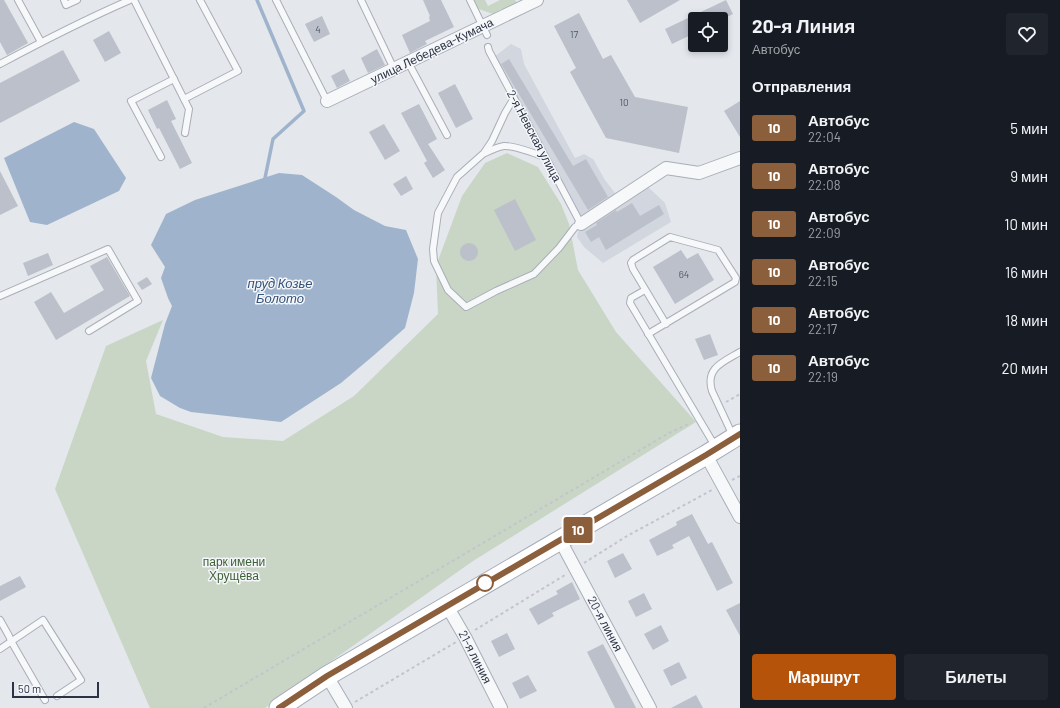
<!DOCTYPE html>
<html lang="ru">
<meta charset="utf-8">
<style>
body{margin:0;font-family:Barlow,sans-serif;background:#20242c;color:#f1f3f6;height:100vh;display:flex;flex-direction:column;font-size:15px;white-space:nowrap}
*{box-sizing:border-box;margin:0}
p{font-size:13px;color:#9ea1a6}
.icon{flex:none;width:22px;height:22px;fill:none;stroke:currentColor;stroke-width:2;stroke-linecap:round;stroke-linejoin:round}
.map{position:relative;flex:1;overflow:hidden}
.drawer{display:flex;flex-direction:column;background:#171b24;width:320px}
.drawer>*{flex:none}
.badge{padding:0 8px;border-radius:3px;font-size:14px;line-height:26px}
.fabs{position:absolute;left:688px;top:12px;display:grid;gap:8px}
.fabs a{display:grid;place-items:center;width:40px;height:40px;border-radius:4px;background:#171b24;box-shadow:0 2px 6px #0003;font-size:20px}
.scale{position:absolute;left:12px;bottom:10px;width:87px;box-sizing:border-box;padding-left:4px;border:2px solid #2b3445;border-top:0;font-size:11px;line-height:14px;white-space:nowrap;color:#2b3445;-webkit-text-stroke:3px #f4f6f9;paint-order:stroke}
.map>.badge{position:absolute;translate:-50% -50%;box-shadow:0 0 0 2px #fff}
h2{padding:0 12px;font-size:15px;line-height:36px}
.round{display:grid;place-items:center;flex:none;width:42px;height:42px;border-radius:4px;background:#20242c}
.head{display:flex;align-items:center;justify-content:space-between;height:68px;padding:0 12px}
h1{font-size:19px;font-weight:700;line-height:30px}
.action{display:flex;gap:8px;margin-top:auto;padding:8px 12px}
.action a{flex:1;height:46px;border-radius:4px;background:#b45309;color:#fff;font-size:16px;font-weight:700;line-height:46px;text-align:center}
.action a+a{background:#20242c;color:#f1f3f6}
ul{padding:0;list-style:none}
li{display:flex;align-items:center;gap:12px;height:48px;padding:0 12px}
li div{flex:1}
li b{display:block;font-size:15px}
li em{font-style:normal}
li .badge{min-width:44px;font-weight:700;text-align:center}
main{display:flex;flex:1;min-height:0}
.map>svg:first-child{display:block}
.built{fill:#d2d6de}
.green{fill:#c9d6c5}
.water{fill:#9fb4cc}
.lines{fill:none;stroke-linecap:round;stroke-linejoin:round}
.stream{stroke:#9fb4cc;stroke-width:3.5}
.building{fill:#bbc0ca}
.service-casing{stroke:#a9aeb7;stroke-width:8}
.minor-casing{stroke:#a9aeb7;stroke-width:14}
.primary-casing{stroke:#a3abb8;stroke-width:21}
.path{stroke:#c2c5cb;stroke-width:2;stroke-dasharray:3 3;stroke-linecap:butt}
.service{stroke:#f7f8fa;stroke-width:6}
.minor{stroke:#f7f8fa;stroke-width:12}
.primary{stroke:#fff;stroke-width:19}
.line-casing{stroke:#fff;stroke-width:9}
.line{stroke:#8b5e3c;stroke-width:6}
.stop-dot{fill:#fff;stroke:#8b5e3c;stroke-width:2}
.labels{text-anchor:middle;stroke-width:3;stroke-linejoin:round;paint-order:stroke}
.number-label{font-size:10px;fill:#4f5766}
.street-label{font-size:12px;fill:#2b3445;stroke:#f4f6f9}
.park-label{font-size:12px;fill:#3f6138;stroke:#f4f6f9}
.water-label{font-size:13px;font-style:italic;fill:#34527a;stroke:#f4f6f9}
</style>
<main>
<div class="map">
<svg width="740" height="708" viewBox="0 0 740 708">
<rect width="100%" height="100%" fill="#e4e7ec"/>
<g class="built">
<path d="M511,44L521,49L524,64L575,158L584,154L593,159L605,180L618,197L582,221L494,57Z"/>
<path d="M648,187L665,203L671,222L603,263L584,247L577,237L579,228Z"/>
</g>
<g class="green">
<path d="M471,0H485L488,6L500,0H515L519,6L506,10L501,9L493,14L476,8Z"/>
<path d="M507,153L538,167L561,204L569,224L578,270L616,332L696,422L473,561L265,708H150L55,489L106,346L163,320L146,361L156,414L223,437L283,441L354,396L438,314L436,266L462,196L485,163Z"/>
</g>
<g class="water">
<path d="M74,122L94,129L126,178L119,191L47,225L30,222L4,158Z"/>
<path d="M279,173L302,175L336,197L354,210L385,226L406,230L418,259L414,293L405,328L373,356L341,383L281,422L191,412L180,408L160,396L151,378L165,324L172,306L168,298L161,278L165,267L151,245L166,214L195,200Z"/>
</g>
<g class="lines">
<path class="stream" d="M257,0L304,111L273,139L265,178"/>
</g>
<g class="building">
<path d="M0,0H4L28,43L7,55L0,42Z"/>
<path d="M423,0H441L454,27L425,41L427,44L410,53L402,35L430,21L429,17L430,16Z"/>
<path d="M627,0H680L640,23Z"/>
<path d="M726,0L733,14L723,19H695V33L672,44L665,29Z"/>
<path d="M579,13L603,59L611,55L635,97L688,107L679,153L606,138L570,72L576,68L554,26Z"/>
<path d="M322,16L330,34L314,42L305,24Z"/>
<path d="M109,31L121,53L105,62L93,40Z"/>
<path d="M377,49L385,65L368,73L361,58Z"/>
<path d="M63,50L80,81L0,123V83Z"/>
<path d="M509,59L573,166L586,159L608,197L588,210L501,64Z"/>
<path d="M344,69L350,81L337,88L331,76Z"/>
<path d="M455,84L473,119L456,128L438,93Z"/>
<path d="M167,100L176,119L171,121L192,163L180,169L159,128L157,129L148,110Z"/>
<path d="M740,101V137L724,111Z"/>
<path d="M419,104L437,139L428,144L445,170L433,178L424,163L427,161L401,113Z"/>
<path d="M384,124L400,151L385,160L369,132Z"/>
<path d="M0,171L18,206L0,215Z"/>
<path d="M406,176L413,189L401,196L393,184Z"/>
<path d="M515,199L536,240L515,251L494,210Z"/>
<path d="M632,203L640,216L659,205L664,214L606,250L599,237L591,242L585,232L597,225L596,223L616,210L617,212Z"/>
<circle cx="469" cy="252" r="9"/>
<path d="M681,250L687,259L698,253L714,280L675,304L653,267Z"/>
<path d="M48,253L53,265L28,276L23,263Z"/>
<path d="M107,257L130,296L56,340L34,302L51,292L64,313L104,290L90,266Z"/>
<path d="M147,277L152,284L142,290L137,283Z"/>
<path d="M710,334L718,355L704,360L695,339Z"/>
<path d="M692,514L708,544L712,542L733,583L717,591L689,536L672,545L674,548L657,556L649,540L677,525L676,522Z"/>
<path d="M623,553L632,569L615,578L607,561Z"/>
<path d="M20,576L26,587L0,601V586Z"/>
<path d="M572,582L580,599L552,613L554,616L538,625L529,609L558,594L556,591Z"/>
<path d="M644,593L652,609L636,617L628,601Z"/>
<path d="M740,603V636L726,610Z"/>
<path d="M661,625L669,641L653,650L644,634Z"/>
<path d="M507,633L515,649L499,657L491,641Z"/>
<path d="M603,644L619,675L636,708H615L587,652Z"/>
<path d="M679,662L687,678L671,686L663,670Z"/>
<path d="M528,675L537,691L520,699L512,683Z"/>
<path d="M696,695L703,708H671Z"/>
</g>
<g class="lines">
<g class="service-casing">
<g id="service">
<path d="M18,0L41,42"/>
<path d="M64,0L66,5L77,0"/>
<path d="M134,0L189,109L185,133"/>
<path d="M276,0L327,101"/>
<path d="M361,0L394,69"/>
<path d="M470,0L487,35"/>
<path d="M488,47L489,51L581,224L575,227L559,248L534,274L496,291L466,307L448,290L434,261L433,249L438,213L457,177L484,153L492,141L505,113L514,98"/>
<path d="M408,62L447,135"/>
<path d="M0,64C43,41 86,19 130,0"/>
<path d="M184,99L238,71L200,0"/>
<path d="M485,153C491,150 498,147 504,146C513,145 536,154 545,157"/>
<path d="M161,157L131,101L174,79"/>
<path d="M645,290L631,298L630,303L715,446"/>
<path d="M0,296L108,249L138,301L89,331"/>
<path d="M648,334L735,282L736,278L718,250L670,237L633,260L631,263L633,269L666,324"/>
<path d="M733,436L712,391C705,368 723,362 740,352"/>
<path d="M0,620L9,636L11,641L45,700"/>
<path d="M0,649L43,620L81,680L57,696"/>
</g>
</g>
<g class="minor-casing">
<g id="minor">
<path d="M327,101L537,0"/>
<path d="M581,224L666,168L699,173L740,158"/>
<path d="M706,455L740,517"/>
<path d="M560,540L650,708"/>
<path d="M447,606L465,637L501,708"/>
<path d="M327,676L346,708"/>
</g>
</g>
<g class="primary-casing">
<path id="primary" d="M279,708L327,676L706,455L740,434"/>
</g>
<g class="path">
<path d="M726,402L740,394"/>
<path d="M732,480L740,476"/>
<path d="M584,563L627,536L712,490"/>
<path d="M475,630L565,575"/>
<path d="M355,702L456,642"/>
<path d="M204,708L669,433L691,423"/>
</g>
<use href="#service" class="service"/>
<use href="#minor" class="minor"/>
<use href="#primary" class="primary"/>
</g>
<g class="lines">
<g class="line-casing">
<path id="line" d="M279,708L327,676L706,455L740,434"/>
</g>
<use href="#line" class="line"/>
</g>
<circle class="stop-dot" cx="485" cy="583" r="8"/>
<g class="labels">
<g class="number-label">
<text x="318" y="33">4</text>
<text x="574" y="38">17</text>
<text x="624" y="106">10</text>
<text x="684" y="278">64</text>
</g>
<g class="street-label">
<text transform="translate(432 51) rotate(-26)" y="4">улица Лебедева-Кумача</text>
<text transform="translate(534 136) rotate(62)" y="4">2-я Невская улица</text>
<text transform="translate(605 624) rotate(62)" y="4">20-я линия</text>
<text transform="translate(475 657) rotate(63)" y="4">21-я линия</text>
</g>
<g class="park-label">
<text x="234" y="566">парк имени<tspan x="234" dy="14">Хрущёва</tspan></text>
</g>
<g class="water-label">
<text x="280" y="288">пруд Козье<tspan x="280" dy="15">Болото</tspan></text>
</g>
</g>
</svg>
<div class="fabs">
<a><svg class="icon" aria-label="locate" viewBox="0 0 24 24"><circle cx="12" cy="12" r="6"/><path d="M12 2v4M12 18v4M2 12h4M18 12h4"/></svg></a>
</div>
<div class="scale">50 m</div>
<b class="badge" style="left:578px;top:530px;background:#8b5e3c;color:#fff">10</b>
</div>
<section class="drawer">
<div class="head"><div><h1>20-я Линия</h1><p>Автобус</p></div><a class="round"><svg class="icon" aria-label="heart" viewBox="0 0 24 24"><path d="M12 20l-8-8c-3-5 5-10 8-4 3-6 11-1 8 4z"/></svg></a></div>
<h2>Отправления</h2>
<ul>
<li><span class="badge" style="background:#8b5e3c;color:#fff">10</span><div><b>Автобус</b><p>22:04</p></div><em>5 мин</em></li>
<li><span class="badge" style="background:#8b5e3c;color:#fff">10</span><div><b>Автобус</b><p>22:08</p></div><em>9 мин</em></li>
<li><span class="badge" style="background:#8b5e3c;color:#fff">10</span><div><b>Автобус</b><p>22:09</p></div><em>10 мин</em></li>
<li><span class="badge" style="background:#8b5e3c;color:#fff">10</span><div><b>Автобус</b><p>22:15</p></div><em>16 мин</em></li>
<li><span class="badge" style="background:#8b5e3c;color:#fff">10</span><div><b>Автобус</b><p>22:17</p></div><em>18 мин</em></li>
<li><span class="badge" style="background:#8b5e3c;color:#fff">10</span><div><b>Автобус</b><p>22:19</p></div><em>20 мин</em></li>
</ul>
<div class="action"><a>Маршрут</a><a>Билеты</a></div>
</section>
</main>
